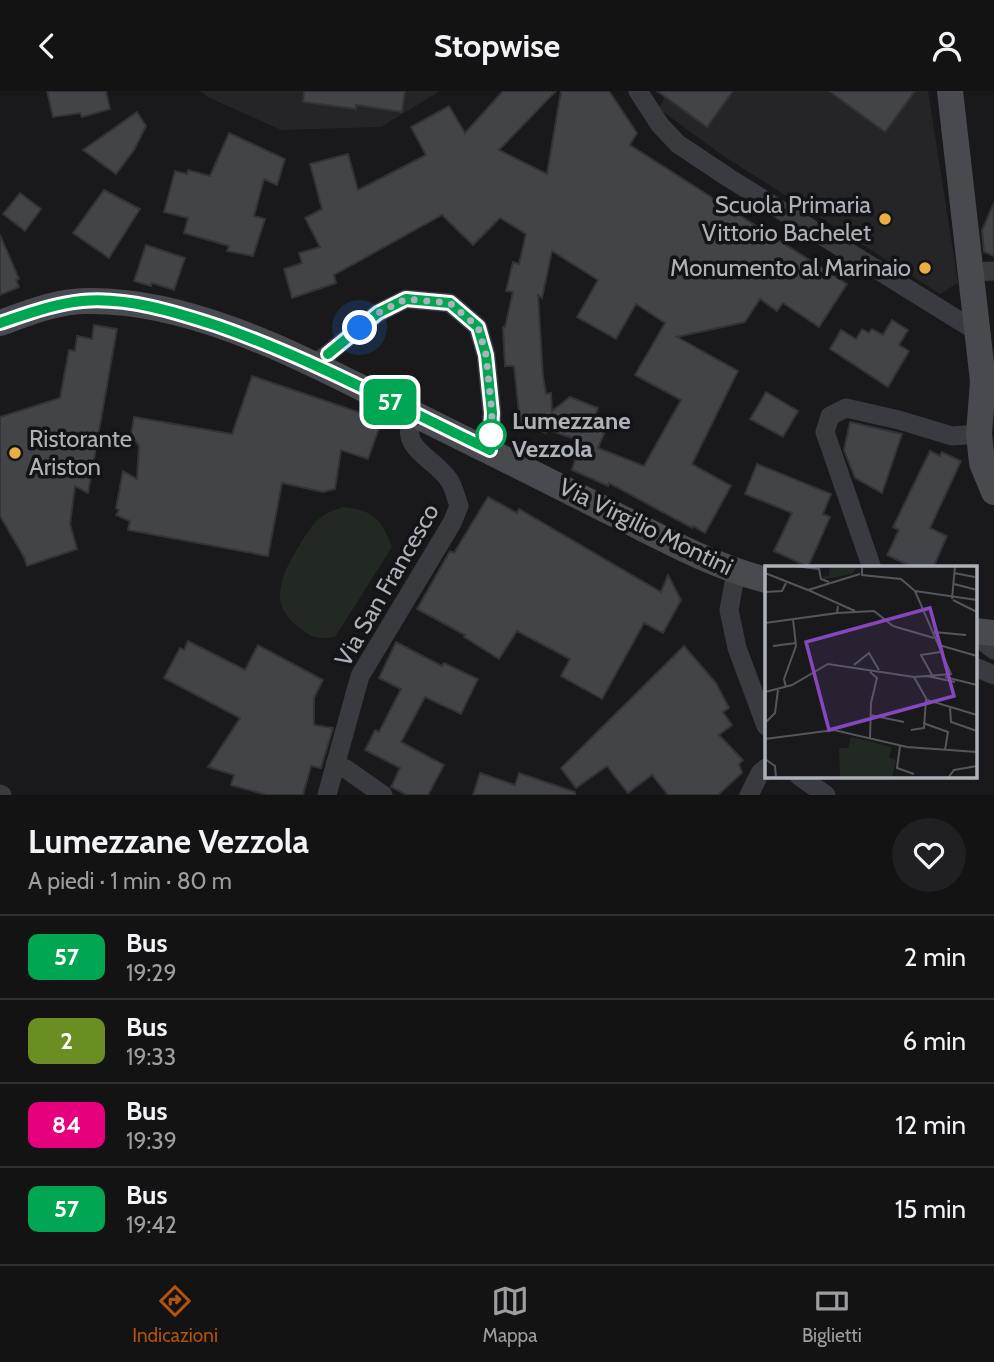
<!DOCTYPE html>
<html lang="it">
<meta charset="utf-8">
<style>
body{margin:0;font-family:Cabin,sans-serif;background:#202022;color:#f1f3f6;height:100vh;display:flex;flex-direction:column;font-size:26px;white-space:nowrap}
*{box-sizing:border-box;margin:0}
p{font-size:23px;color:#9d9ea0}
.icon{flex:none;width:38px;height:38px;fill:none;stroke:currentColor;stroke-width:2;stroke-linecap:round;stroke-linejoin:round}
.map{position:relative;height:704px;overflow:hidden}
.details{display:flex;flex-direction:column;background:#131314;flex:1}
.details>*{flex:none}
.badge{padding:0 14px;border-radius:10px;font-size:24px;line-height:46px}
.you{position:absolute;width:35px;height:35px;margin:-18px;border:5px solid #fff;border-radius:50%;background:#1a73e8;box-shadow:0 0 0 10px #1a73e833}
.map>.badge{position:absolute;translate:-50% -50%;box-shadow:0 0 0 4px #fff}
.round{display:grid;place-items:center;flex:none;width:74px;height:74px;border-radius:37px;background:#202022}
.head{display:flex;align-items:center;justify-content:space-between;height:119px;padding:0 28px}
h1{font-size:33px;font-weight:700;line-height:52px}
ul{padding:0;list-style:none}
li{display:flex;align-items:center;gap:21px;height:84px;padding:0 28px;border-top:2px solid #323234}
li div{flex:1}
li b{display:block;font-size:26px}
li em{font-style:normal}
li .badge{min-width:77px;font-weight:700;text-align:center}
header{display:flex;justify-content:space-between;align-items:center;height:91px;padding:0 28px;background:#131314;font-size:32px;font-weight:700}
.dock{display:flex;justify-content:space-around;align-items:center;height:98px;border-top:2px solid #323234;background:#131314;font-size:19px;color:#9d9ea0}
.dock a{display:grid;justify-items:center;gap:4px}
.dock .current{color:#b45309}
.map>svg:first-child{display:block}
.built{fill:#252528}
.grass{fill:#212922}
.building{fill:#434448;stroke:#333337;stroke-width:2;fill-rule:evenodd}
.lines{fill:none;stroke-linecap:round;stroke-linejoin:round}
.street{stroke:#3a3b40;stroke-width:19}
.secondary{stroke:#484a50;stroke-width:26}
.line-casing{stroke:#fff;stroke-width:16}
.line{stroke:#00a651;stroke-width:10}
.walk{stroke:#acb1ba;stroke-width:7;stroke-dasharray:0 12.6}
.poi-dot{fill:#ebaf41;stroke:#141416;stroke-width:2.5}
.stop-dot{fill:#fff;stroke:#00a651;stroke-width:3.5}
.labels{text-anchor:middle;stroke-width:7;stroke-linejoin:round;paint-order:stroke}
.poi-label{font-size:24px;fill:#acb1ba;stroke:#141416;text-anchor:end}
.stop-label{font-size:24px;font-weight:bold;fill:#acb1ba;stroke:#141416;text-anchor:start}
.street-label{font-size:24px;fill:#acb1ba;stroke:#141416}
.inset-road{fill:none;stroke:#54565b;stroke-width:2}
.view{fill:#8547be;fill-opacity:0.15;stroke:#8547be;stroke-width:3.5}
.inset-edge{fill:none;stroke:#acb1ba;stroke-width:3.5}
</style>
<header><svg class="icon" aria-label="back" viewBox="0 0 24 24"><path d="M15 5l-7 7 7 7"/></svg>Stopwise<svg class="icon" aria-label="person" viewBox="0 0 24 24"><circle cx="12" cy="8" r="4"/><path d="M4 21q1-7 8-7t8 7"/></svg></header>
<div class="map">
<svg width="994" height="704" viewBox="0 0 994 704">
<rect width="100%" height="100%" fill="#19191b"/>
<g class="built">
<path d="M200,0H440L381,36L281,39L208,6Z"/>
<path d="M667,0H928L958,192L940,203L722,64L659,18Z"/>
</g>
<path class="grass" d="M344,416C375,420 381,428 392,456L335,546C317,549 310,546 296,534C268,511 282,484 297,458C305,445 312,432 324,424C330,420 338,418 344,416Z"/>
<g class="building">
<path d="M47,0H106L110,18L82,26L80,22L53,26Z"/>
<path d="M304,0H405L402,21L356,14V18L303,11Z"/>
<path d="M503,0H556L499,59L547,83L561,0H609L637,42L630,54L847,193L819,236L783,212L777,220L760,208L745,231L677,246L738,280L692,373L731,395L705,442L693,435L692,437L609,392L608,395L572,379L581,350L548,339L546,342L520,332L514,275H505L503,236H505L513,201L506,200L513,171L519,173L526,143L500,127L473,154L442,124L334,184L336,192L292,207L284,178L302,172L299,162L320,156L305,127L322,118L310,73L348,63L358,99L426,64L411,36L449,15L465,42ZM552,160L598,189L577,226L616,248L636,213L665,232L635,284L681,309L644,375L598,357L607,336L593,329L598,317L570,306L552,320L551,302L546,303L543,285L538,204L542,207Z"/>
<path d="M657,0H733L707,36Z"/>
<path d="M829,0H915L885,41Z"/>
<path d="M137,21L146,35L134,59L116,83L83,59Z"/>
<path d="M229,42L285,68L277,94L264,88L254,125L265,128L253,165L227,160L229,155L184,142L188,127L164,121L175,80L187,83L188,79L210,85Z"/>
<path d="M104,99L140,118L109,167L73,142Z"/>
<path d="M20,102L41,118L25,140L3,123Z"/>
<path d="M994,112V165L984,161L982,139Z"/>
<path d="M0,144L19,188L16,189L19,196L0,204Z"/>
<path d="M146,154L185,167L174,199L152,192L151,195L134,190Z"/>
<path d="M892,229L908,239L899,254L909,260L888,296L830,258L841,239L856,248L862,238L869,242L872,238L883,244Z"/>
<path d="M94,234L117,238L88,402L75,395L70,433L77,458L27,475L24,466L0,425V326L60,307L69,259L75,260L77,245L92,248Z"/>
<path d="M252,285L382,329L368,368L341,359L335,398L323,401L282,392L268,465L128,439L130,430L116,424L119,419L116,417L123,380L137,388L139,355L131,343L134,326L232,343Z"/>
<path d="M766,301L798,320L783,346L750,328Z"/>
<path d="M850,331L902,343L882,402L855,387L844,359Z"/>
<path d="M930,360L940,365L942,361L961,370L930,437L947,445L933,477H914L887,464L899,439L893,436Z"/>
<path d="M757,373L831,403L823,423L830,426L808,476L774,460L792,422L745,403Z"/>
<path d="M488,406L517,422L519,418L661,501L668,484L681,509L663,542L644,532L602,608L561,585L570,568L517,540L499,568L464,546L465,544L417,518L450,460L454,462Z"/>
<path d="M188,550L245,579L258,554L323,589L314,607V634L333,637L321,677L311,675L303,704H267L231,694L234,684L208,676L240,627L164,587L180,557L184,559Z"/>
<path d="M396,551L442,575L444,572L478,588L461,623L425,606L401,651L444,674L428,704H407L391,696L400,677L365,659L375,639L379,641L401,598L379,587Z"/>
<path d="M684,555L716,592L729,617L723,621L732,634L719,644L743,669L739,673L742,682L718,704H668L652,684L628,702L607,675L576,697L561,677Z"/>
<path d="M480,682L515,694L519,682L575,701V704H473Z"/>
</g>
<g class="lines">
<g class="street">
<path d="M638,0L660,34L678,53L729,87L976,240"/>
<path d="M971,181L994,180"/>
<path d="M314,274L378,222L406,208L450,212L478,236L486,264L492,322L490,359"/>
<path d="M872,477L825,341L830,325L846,317L899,329L952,345L979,343"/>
<path d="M736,481L729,519L737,557L766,635"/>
<path d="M975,544L994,559"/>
<path d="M975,576L994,584"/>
<path d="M335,674L346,678L383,704"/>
<path d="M799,685L826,704"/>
<path d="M0,703L2,704"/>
<path d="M327,704L360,585L452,432L459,415C456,407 454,396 449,389C432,364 398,359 413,323"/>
<path d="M749,704L760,682L766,677"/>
</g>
<g class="secondary">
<path d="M950,0L983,290L979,343L982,372L994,401"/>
<path d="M0,232C28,222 57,210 87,210C195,208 309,271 404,318C473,352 543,387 612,422C662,447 712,475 766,489"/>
<path d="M975,540L994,542"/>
</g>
</g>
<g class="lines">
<g class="line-casing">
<path id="line" d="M0,232C27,223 53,213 82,210C128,206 175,221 218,235C312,268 400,316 490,359L492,322L486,264L478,236L450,212L406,208L378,222L328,263"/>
</g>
<use href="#line" class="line"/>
<path class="walk" d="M360,237L378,222L406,208L450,212L478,236L486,264L492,322L491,344"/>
</g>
<g class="poi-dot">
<circle cx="885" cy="128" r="7"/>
<circle cx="925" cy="177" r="7"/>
<circle cx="15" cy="362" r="7"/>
</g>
<circle class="stop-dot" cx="491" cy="344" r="14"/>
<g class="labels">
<g class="poi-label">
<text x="871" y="122">Scuola Primaria<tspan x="871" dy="28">Vittorio Bachelet</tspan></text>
<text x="911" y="185">Monumento al Marinaio</text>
<text x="29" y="356" text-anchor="start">Ristorante<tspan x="29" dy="28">Ariston</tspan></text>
</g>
<g class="stop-label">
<text x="512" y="338">Lumezzane<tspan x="512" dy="28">Vezzola</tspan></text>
</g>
<g class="street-label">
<text transform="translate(646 436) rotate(26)" y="8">Via Virgilio Montini</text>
<text transform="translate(387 494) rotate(-60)" y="8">Via San Francesco</text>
</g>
</g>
<g transform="translate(765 475)">
<rect width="212" height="212" fill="#19191b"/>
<path d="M86,171L127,181L124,191L131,194L127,212H75L74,182H83Z" fill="#212922"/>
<path d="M93,0L87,8L60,13L57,11L64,10L65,1Z" fill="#212922"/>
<path class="inset-road" d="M30,0L54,3L56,13L64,16M0,7L43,24M189,7L210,11M189,18L212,24M150,25L212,34M0,26L17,25L21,17M187,33L190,0M188,34L212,46M90,45L43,24L95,8M72,47L109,45L128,60L169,72M0,57L72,47L73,40M169,66L201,69M174,79L212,90M8,80L31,77M89,99L104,87L114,104M105,106L112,112L106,137L105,173M167,109L156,89L175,86M162,110L190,116M149,111L162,134L212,149M180,111L212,119M21,121L19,113L31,80L28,53M0,126L27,119L63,98L149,111L186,108L150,25L136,13L97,9V0M185,142L186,156L212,165M105,149L139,156M0,157L10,147L13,124M158,157L183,166L180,184M146,164L159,162L161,133M0,173L69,164L142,181L212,186M135,180L132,202L149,208M0,193L10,200L11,212M183,212L189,204L212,200"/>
<path class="view" d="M165,42L189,130L64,164L41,76Z"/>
<rect width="212" height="212" class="inset-edge"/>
</g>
</svg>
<div class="you" style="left:360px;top:237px"></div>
<b class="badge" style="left:390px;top:311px;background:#00a651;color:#fff">57</b>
</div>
<section class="details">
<div class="head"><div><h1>Lumezzane Vezzola</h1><p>A piedi · 1 min · 80 m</p></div><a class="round"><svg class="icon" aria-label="heart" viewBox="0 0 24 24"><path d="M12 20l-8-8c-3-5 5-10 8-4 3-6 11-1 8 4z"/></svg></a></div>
<ul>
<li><span class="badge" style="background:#00a651;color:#fff">57</span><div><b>Bus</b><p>19:29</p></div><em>2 min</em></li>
<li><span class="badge" style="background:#6b8e23;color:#fff">2</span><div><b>Bus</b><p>19:33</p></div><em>6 min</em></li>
<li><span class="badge" style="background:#e6007e;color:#fff">84</span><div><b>Bus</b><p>19:39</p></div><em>12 min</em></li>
<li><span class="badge" style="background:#00a651;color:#fff">57</span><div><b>Bus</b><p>19:42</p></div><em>15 min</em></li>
</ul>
</section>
<nav class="dock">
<a class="current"><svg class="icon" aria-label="directions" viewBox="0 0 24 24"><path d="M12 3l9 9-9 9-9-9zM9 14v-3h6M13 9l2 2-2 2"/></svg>Indicazioni</a>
<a><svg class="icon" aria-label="map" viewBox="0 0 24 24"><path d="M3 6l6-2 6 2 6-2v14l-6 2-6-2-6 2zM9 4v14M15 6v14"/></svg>Mappa</a>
<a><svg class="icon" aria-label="tickets" viewBox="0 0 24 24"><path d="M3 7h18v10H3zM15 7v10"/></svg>Biglietti</a>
</nav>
